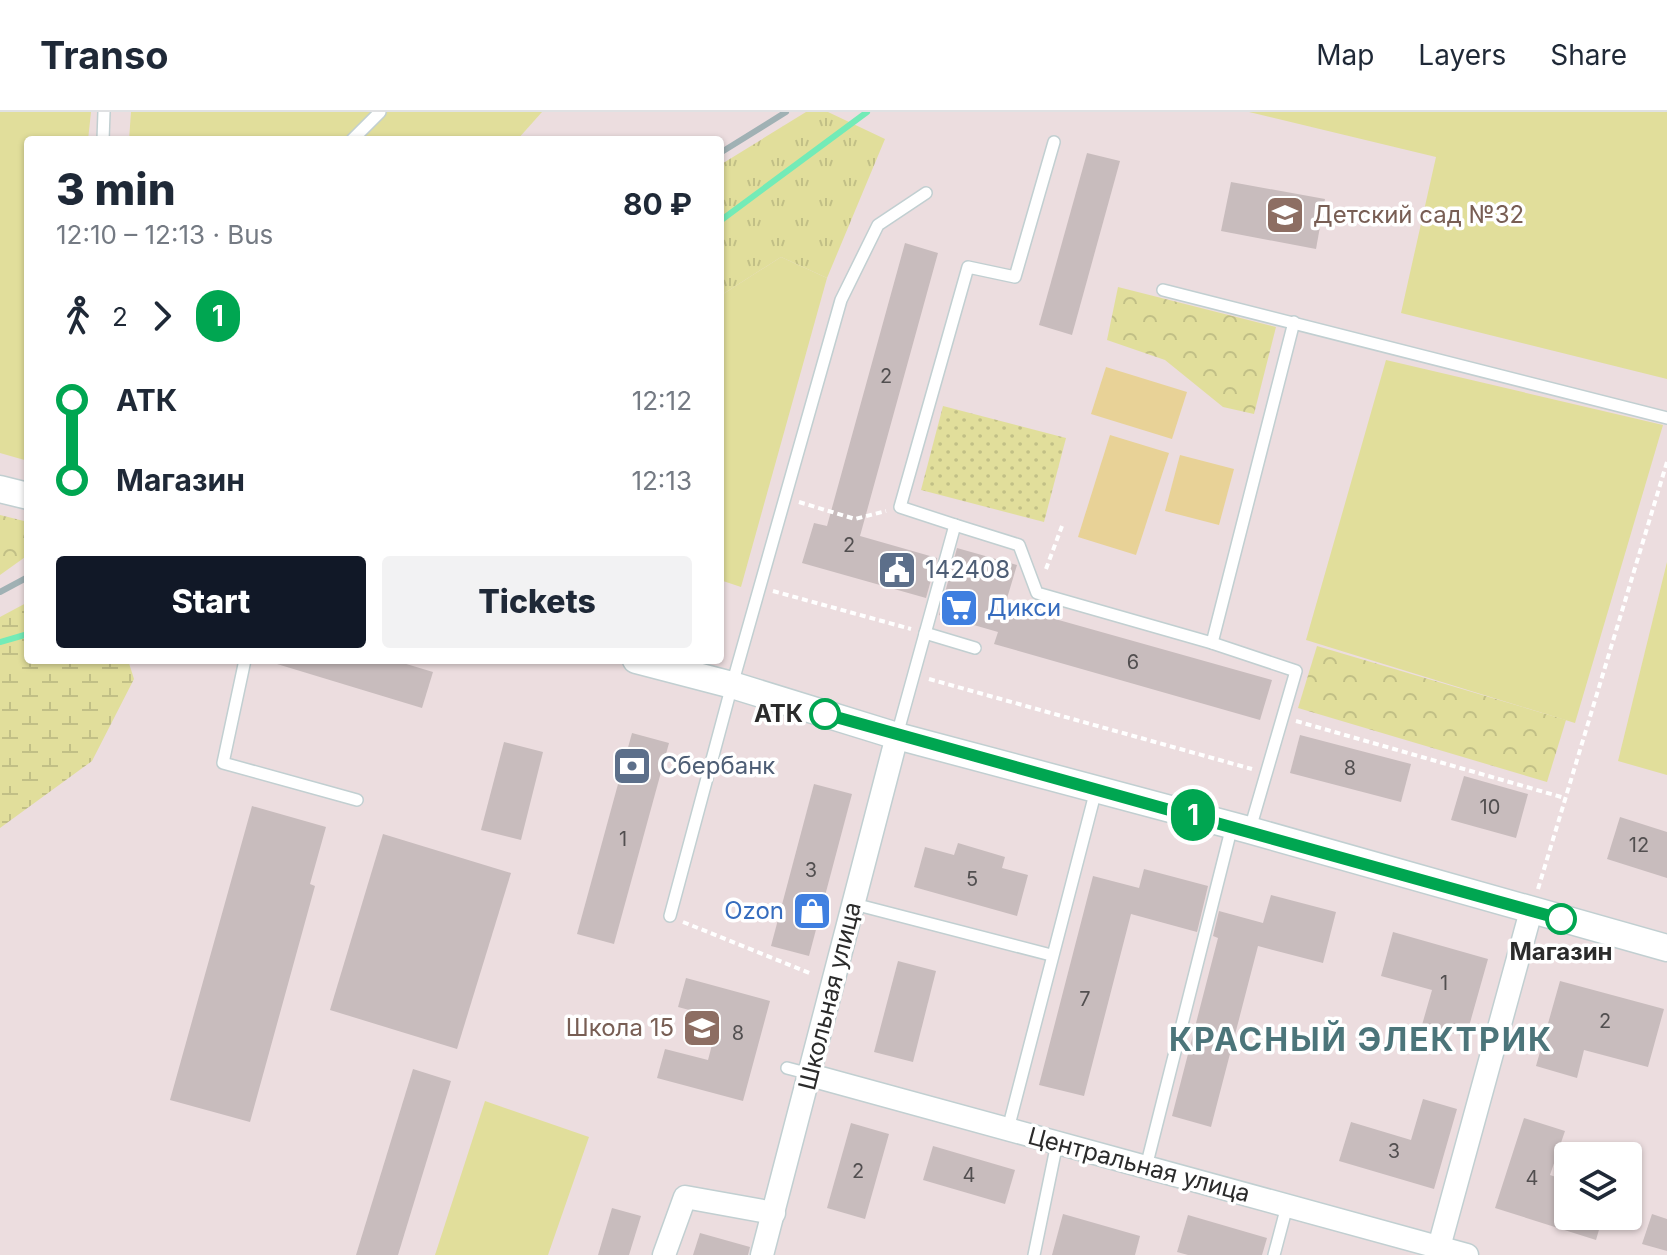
<!DOCTYPE html>
<meta charset="utf-8">
<style>
body{margin:0;font-family:Inter,sans-serif;background:#f2f2f3;color:#1f2937;height:100vh;display:flex;flex-direction:column;font-size:30px;white-space:nowrap}
*{box-sizing:border-box;margin:0}
p{font-size:26px;color:#747a83}
.icon{flex:none;width:44px;height:44px;fill:none;stroke:currentColor;stroke-width:2;stroke-linecap:round;stroke-linejoin:round}
.map{position:relative;flex:1;overflow:hidden}
.panel{position:absolute;left:24px;top:24px;width:700px;height:528px;display:flex;flex-direction:column;background:#fff;border-radius:8px;box-shadow:0 2px 6px #0004}
.panel>*{flex:none}
.badge{padding:0 16px;border-radius:26px;font-size:28px;line-height:52px}
.controls{position:absolute;left:1554px;top:1030px;display:grid;gap:16px}
.controls a{display:grid;place-items:center;width:88px;height:88px;border-radius:8px;background:#fff;box-shadow:0 2px 6px #0004;font-size:40px}
.map>.badge{position:absolute;translate:-50% -50%;box-shadow:0 0 0 4px #fff}
.legs{display:flex;align-items:center;gap:12px;height:88px;padding:0 32px;font-size:26px}
.legs p{margin-inline-start:auto}
.headline{display:flex;align-items:center;justify-content:space-between;height:136px;padding:0 32px}
h1{font-size:44px;font-weight:800;line-height:60px}
.primary-button{display:flex;gap:16px;margin-top:auto;padding:16px 32px}
.primary-button a{flex:1;height:92px;border-radius:8px;background:#111827;color:#fff;font-size:32px;font-weight:800;line-height:92px;text-align:center}
.primary-button a+a{background:#f2f2f3;color:#1f2937}
ul{padding:0 32px;list-style:none}
li{display:flex;align-items:center;gap:28px;height:80px;font-size:30px}
li i{display:grid;place-items:center;width:12px;height:100%;margin:0 10px;background:currentColor}
li i::after{content:'';width:20px;height:20px;margin:-10px;border:6px solid;border-radius:50%;background:#fff}
li p{margin-inline-start:auto}
li:first-child i{background:linear-gradient(#0000 50%,currentColor 0)}
li:last-child i{background:linear-gradient(currentColor 50%,#0000 0)}
header{display:flex;align-items:center;gap:48px;box-sizing:border-box;height:112px;padding:0 40px;background:#fff;border-bottom:2px solid #e0e1e3}
header strong{font-size:38px}
nav{display:flex;gap:44px;margin-inline-start:auto;font-size:28px}
.map>svg:first-child{display:block}
.grass{fill:url(#grass-tufts)}
.forest{fill:url(#forest-crowns)}
.wetland{fill:url(#wetland-marsh)}
.park{fill:url(#park-dots)}
.garden{fill:#e1de9b}
.pitch{fill:#e8d297}
.lines{fill:none;stroke-linecap:round;stroke-linejoin:round}
.stream{stroke:#73ebb7;stroke-width:6}
.building{fill:#c8bcbd}
.service-casing{stroke:#c1cfd1;stroke-width:14}
.minor-casing{stroke:#c1cfd1;stroke-width:25}
.tertiary-casing{stroke:#c1cfd1;stroke-width:29}
.path{stroke:#fff;stroke-width:4;stroke-dasharray:6 4;stroke-linecap:butt}
.service{stroke:#fff;stroke-width:11}
.minor{stroke:#fff;stroke-width:22}
.tertiary{stroke:#fff;stroke-width:26}
.rail{stroke:#a0b1b4;stroke-width:6}
.line-1-casing{stroke:#fff;stroke-width:18}
.line-1{stroke:#00a651;stroke-width:12}
.stop-1-dot{fill:#fff;stroke:#00a651;stroke-width:4}
.labels{text-anchor:middle;stroke-width:7;stroke-linejoin:round;paint-order:stroke}
.number-label{font-size:20px;fill:#524f50}
.education-label{font-size:24px;fill:#785e54;stroke:#fff;text-anchor:start}
.service-label{font-size:24px;fill:#4e5e75;stroke:#fff;text-anchor:start}
.shop-label{font-size:24px;fill:#366cbe;stroke:#fff;text-anchor:start}
.stop-label{font-size:24px;font-weight:bold;fill:#2b2b2b;stroke:#fff;text-anchor:end}
.street-label{font-size:24px;fill:#2b2b2b;stroke:#fff}
.district-label{font-size:32px;font-weight:bold;letter-spacing:2px;fill:#4c757a;stroke:#fff}
</style>
<header>
<strong>Transo</strong>
<nav><a>Map</a><a>Layers</a><a>Share</a></nav>
</header>
<div class="map">
<svg width="1667" height="1143" viewBox="0 0 1667 1143">
<defs>
<pattern id="grass-tufts" width="24" height="20" patternUnits="userSpaceOnUse" patternTransform="scale(2)"><rect width="24" height="20" fill="#e1de9b"/><path d="M3 7l-1-3M5 7V3M7 7l1-3M15 17l-1-3M17 17v-4M19 17l1-3" fill="none" stroke="#c1bf86"/></pattern>
<pattern id="forest-crowns" width="20" height="18" patternUnits="userSpaceOnUse" patternTransform="scale(2)"><rect width="20" height="18" fill="#e1de9b"/><path d="M2 6a3 3 0 1 1 6 0M12 15a3 3 0 1 1 6 0" fill="none" stroke="#c1bf86"/></pattern>
<pattern id="wetland-marsh" width="20" height="14" patternUnits="userSpaceOnUse" patternTransform="scale(2)"><rect width="20" height="14" fill="#e1de9b"/><path d="M1 5h8M5 5V1M11 12h8M15 12V8" fill="none" stroke="#c1bf86"/></pattern>
<pattern id="park-dots" width="8" height="8" patternUnits="userSpaceOnUse" patternTransform="scale(2)"><rect width="8" height="8" fill="#e1de9b"/><path d="M2 2h.1M6 6h.1" fill="none" stroke="#c1bf86" stroke-width="1.8" stroke-linecap="round"/></pattern>
</defs>
<rect width="100%" height="100%" fill="#ecdddf"/>
<path class="grass" d="M806,0H828L885,27L827,166L781,145L720,184V53Z"/>
<g class="forest">
<path d="M1118,175L1276,215L1254,302L1223,295L1165,248L1107,228Z"/>
<path d="M0,403L28,410V443L0,463Z"/>
<path d="M1317,534L1566,608L1547,670L1298,596Z"/>
</g>
<path class="wetland" d="M28,490V548H128L134,567L92,649L0,716V505Z"/>
<path class="park" d="M943,294L1066,326L1044,410L921,378Z"/>
<g class="garden">
<path d="M0,0H91L88,28H28V349L0,341Z"/>
<path d="M131,0H542L517,28H129Z"/>
<path d="M1249,0H1667V267L1401,201L1436,45Z"/>
<path d="M781,145L827,166L741,475L720,468V184Z"/>
<path d="M1386,248L1663,313L1575,611L1306,528Z"/>
<path d="M1667,450V663L1618,649Z"/>
<path d="M485,989L589,1025L548,1143H435Z"/>
</g>
<g class="pitch">
<path d="M1106,255L1187,280L1172,327L1091,302Z"/>
<path d="M1110,323L1169,341L1136,443L1078,425Z"/>
<path d="M1180,343L1234,357L1219,413L1165,399Z"/>
</g>
<g class="lines">
<g class="stream">
<path d="M720,109L867,0"/>
<path d="M0,530L28,522"/>
</g>
</g>
<g class="building">
<path d="M1087,41L1120,49L1072,223L1039,213Z"/>
<path d="M1231,70L1325,87L1316,137L1221,119Z"/>
<path d="M905,131L938,141L860,424L937,446L926,486L802,451L814,411L827,414Z"/>
<path d="M957,436L1017,453L1005,493L1272,568L1260,608L994,532L998,520L939,503Z"/>
<path d="M277,548H393L433,560L422,596L277,552Z"/>
<path d="M632,621L669,631L614,832L577,822Z"/>
<path d="M1300,623L1411,652L1401,690L1290,661Z"/>
<path d="M504,630L543,640L521,728L481,718Z"/>
<path d="M1464,664L1528,682L1516,726L1451,708Z"/>
<path d="M814,672L852,682L809,844L771,834Z"/>
<path d="M252,694L326,715L310,772L315,774L250,1010L170,988Z"/>
<path d="M1620,705L1667,720V766L1607,747Z"/>
<path d="M383,722L511,761L457,937L330,898Z"/>
<path d="M958,731L1005,745L1002,756L1028,763L1017,804L914,775L925,735L954,743Z"/>
<path d="M1144,757L1208,774L1197,820L1131,802L1084,984L1039,973L1093,764L1139,776Z"/>
<path d="M1271,783L1336,800L1323,851L1258,834L1211,1015L1172,1004L1218,826L1213,824L1219,799L1263,811Z"/>
<path d="M1393,820L1488,847L1466,925L1422,913L1432,878L1381,864Z"/>
<path d="M898,849L936,859L913,950L874,940Z"/>
<path d="M686,866L770,889L743,989L657,966L665,937L708,948L719,906L678,895Z"/>
<path d="M1560,869L1664,897L1648,955L1584,938L1577,966L1536,954Z"/>
<path d="M413,957L451,969L398,1143H356Z"/>
<path d="M1423,987L1457,997L1434,1077L1339,1049L1351,1010L1411,1028Z"/>
<path d="M1524,1006L1565,1019L1550,1063L1568,1069V1104H1603L1596,1128L1495,1096Z"/>
<path d="M851,1011L889,1022L865,1107L827,1096Z"/>
<path d="M933,1034L1015,1058L1005,1092L923,1068Z"/>
<path d="M612,1096L641,1104L629,1143H598Z"/>
<path d="M1063,1102L1140,1124L1135,1143H1052Z"/>
<path d="M1652,1102L1667,1107V1139L1642,1132Z"/>
<path d="M1188,1103L1267,1126L1262,1143H1188L1177,1140Z"/>
<path d="M700,1121L750,1135L748,1143H693Z"/>
</g>
<g class="lines">
<g class="service-casing">
<g id="service">
<path d="M103,28L104,0"/>
<path d="M352,28L380,0"/>
<path d="M1163,178L1667,306"/>
<path d="M955,413L900,395L968,155L1015,165L1054,30"/>
<path d="M925,521L975,536"/>
<path d="M1212,531L1294,210"/>
<path d="M245,548L223,651L357,688"/>
<path d="M897,623L955,413L1019,433L1037,481L1212,531L1296,559L1250,717"/>
<path d="M854,792L1051,843"/>
<path d="M670,804L732,573L841,188L878,113L926,81"/>
<path d="M787,956L810,962"/>
<path d="M1008,1017L1096,678"/>
<path d="M1146,1055L1232,714"/>
<path d="M1034,1143L1057,1031"/>
<path d="M1274,1143L1287,1094"/>
</g>
</g>
<g class="minor-casing">
<g id="minor">
<path d="M810,963L1467,1143"/>
<path d="M1439,1135L1531,799"/>
<path d="M664,1143L685,1085L774,1101"/>
<path d="M762,1143L897,624"/>
</g>
</g>
<g class="tertiary-casing">
<g id="tertiary">
<path d="M0,377L28,384"/>
<path d="M636,548L732,573L897,624L1249,718L1667,836"/>
</g>
</g>
<g class="path">
<path d="M799,390L855,407L886,399"/>
<path d="M1046,457L1062,414"/>
<path d="M773,479L911,517"/>
<path d="M929,567L1252,657"/>
<path d="M1296,609L1565,686"/>
<path d="M1538,777L1667,350"/>
<path d="M683,810L812,862"/>
</g>
<use href="#service" class="service"/>
<use href="#minor" class="minor"/>
<use href="#tertiary" class="tertiary"/>
<g class="rail">
<path d="M720,41L786,0"/>
<path d="M0,480L28,465"/>
</g>
</g>
<g class="lines">
<g class="line-1-casing">
<path id="line-1" d="M825,602L1561,807"/>
</g>
<use href="#line-1" class="line-1"/>
</g>
<defs>
<g id="school-square" transform="scale(2)"><rect x="-9" y="-9" width="18" height="18" rx="4" fill="#8d6e63" stroke="#fff"/><path d="M0-5L7-2L0 1L-7-2ZM-4 1L0 2.5L4 1V4Q0 6-4 4Z" fill="#fff"/></g>
<g id="civic-square" transform="scale(2)"><rect x="-9" y="-9" width="18" height="18" rx="4" fill="#5c6f8a" stroke="#fff"/><path d="M-.6-6.5H3V-4.5H.6V-3L4-1V1h2V6H-6V1h2V-1L-.6-3ZM-1.2 2.5V6h2.4V2.5Z" fill="#fff"/></g>
<g id="supermarket-square" transform="scale(2)"><rect x="-9" y="-9" width="18" height="18" rx="4" fill="#3f7fe0" stroke="#fff"/><path d="M-6-5.5h2.5l.6 2H6L4.5 2H-2.5L-4.4-4H-6ZM-1.5 3.2a1.3 1.3 0 1 0 .1 0ZM3 3.2a1.3 1.3 0 1 0 .1 0Z" fill="#fff"/></g>
<g id="bank-square" transform="scale(2)"><rect x="-9" y="-9" width="18" height="18" rx="4" fill="#5c6f8a" stroke="#fff"/><path d="M-6-4H6V4H-6ZM0-2.3a2.3 2.3 0 1 0 0 4.6a2.3 2.3 0 1 0 0-4.6Z" fill="#fff"/></g>
<g id="shop-square" transform="scale(2)"><rect x="-9" y="-9" width="18" height="18" rx="4" fill="#3f7fe0" stroke="#fff"/><path d="M-5-2.5h2.3a2.7 3.5 0 0 1 5.4 0H5L5.5 6h-11ZM-1.5-2.5h3a1.5 2.3 0 0 0-3 0Z" fill="#fff"/></g>
</defs>
<g fill-rule="evenodd">
<use href="#school-square" x="1285" y="103"/>
<use href="#civic-square" x="897" y="458"/>
<use href="#supermarket-square" x="959" y="496"/>
<use href="#bank-square" x="632" y="654"/>
<use href="#shop-square" x="812" y="799"/>
<use href="#school-square" x="702" y="916"/>
</g>
<g class="stop-1-dot">
<circle cx="825" cy="602" r="14"/>
<circle cx="1561" cy="807" r="14"/>
</g>
<g class="labels">
<g class="number-label">
<text x="886" y="271">2</text>
<text x="849" y="440">2</text>
<text x="1133" y="557">6</text>
<text x="1350" y="663">8</text>
<text x="1490" y="702">10</text>
<text x="623" y="734">1</text>
<text x="1639" y="740">12</text>
<text x="811" y="765">3</text>
<text x="972" y="774">5</text>
<text x="1444" y="878">1</text>
<text x="1085" y="894">7</text>
<text x="1605" y="916">2</text>
<text x="738" y="928">8</text>
<text x="1394" y="1046">3</text>
<text x="858" y="1066">2</text>
<text x="969" y="1070">4</text>
<text x="1532" y="1073">4</text>
</g>
<g class="education-label">
<text x="1313" y="111">Детский сад №32</text>
<text x="674" y="924" text-anchor="end">Школа 15</text>
</g>
<g class="service-label">
<text x="925" y="466">142408</text>
<text x="660" y="662">Сбербанк</text>
</g>
<g class="shop-label">
<text x="987" y="504">Дикси</text>
<text x="784" y="807" text-anchor="end">Ozon</text>
</g>
<g class="stop-label">
<text x="803" y="610">АТК</text>
<text x="1561" y="848" text-anchor="middle">Магазин</text>
</g>
<g class="street-label">
<text transform="translate(830 884) rotate(-76)" y="8">Школьная улица</text>
<text transform="translate(1139 1053) rotate(15)" y="8">Центральная улица</text>
</g>
<g class="district-label">
<text x="1361" y="939">КРАСНЫЙ ЭЛЕКТРИК</text>
</g>
</g>
</svg>
<div class="controls">
<a><svg class="icon" aria-label="layers" viewBox="0 0 24 24"><path d="M12 4l9 5-9 5-9-5zM3 14l9 5 9-5"/></svg></a>
</div>
<b class="badge" style="left:1193px;top:703px;background:#00a651;color:#fff">1</b>
<section class="panel">
<div class="headline"><div><h1>3 min</h1><p>12:10 – 12:13 · Bus</p></div><b>80 ₽</b></div>
<div class="legs"><svg class="icon" aria-label="walk" viewBox="0 0 24 24"><circle cx="13" cy="4" r="2"/><path d="M13 8l-2 6 4 7M11 14l-3 7M7 12l3-4h3l4 4"/></svg>2<svg class="icon" aria-label="forward" viewBox="0 0 24 24"><path d="M9 5l7 7-7 7"/></svg><b class="badge" style="background:#00a651;color:#fff">1</b></div>
<ul>
<li><i style="color:#00a651"></i><b>АТК</b><p>12:12</p></li>
<li><i style="color:#00a651"></i><b>Магазин</b><p>12:13</p></li>
</ul>
<div class="primary-button"><a>Start</a><a>Tickets</a></div>
</section>
</div>
